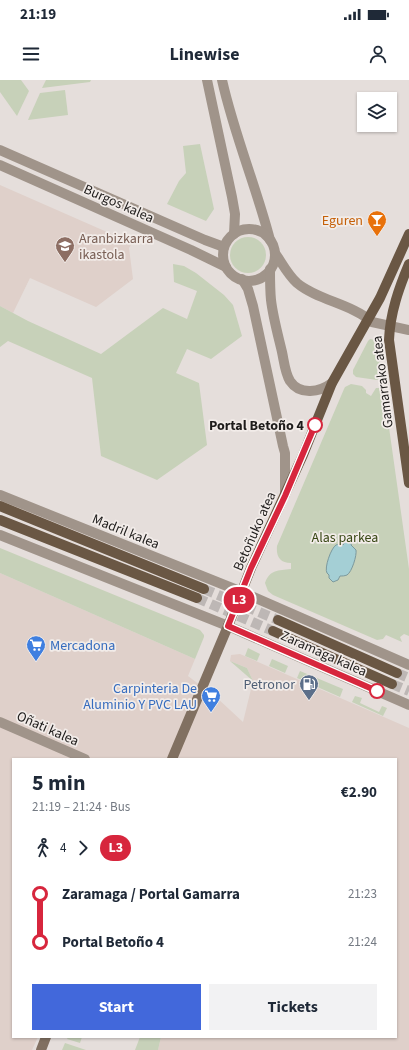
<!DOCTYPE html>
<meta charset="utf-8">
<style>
body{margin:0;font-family:"Source Sans 3",sans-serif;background:#f2f2f3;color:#1f2937;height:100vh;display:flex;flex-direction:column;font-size:15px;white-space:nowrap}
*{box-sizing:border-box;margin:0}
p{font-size:13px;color:#747a83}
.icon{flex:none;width:22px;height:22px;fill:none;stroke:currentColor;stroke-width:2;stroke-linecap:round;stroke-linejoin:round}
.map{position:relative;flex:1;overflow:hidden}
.panel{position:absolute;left:12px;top:678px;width:385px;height:280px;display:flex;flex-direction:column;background:#fff;border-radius:0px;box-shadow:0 1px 3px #0004}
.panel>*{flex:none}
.badge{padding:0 8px;border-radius:13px;font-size:14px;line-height:26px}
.fabs{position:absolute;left:357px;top:12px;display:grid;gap:8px}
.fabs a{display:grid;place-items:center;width:40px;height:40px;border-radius:0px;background:#fff;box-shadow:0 1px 3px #0004;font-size:20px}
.map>.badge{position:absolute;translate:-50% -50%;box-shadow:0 0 0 2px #fff}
.legs{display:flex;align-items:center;gap:6px;height:44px;padding:0 20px;font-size:13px}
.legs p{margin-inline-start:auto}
.summary{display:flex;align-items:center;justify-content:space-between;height:68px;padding:0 20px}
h1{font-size:22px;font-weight:700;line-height:30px}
.primary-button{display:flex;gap:8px;margin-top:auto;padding:8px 20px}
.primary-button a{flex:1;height:46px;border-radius:0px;background:#4268db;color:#fff;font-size:16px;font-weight:700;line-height:46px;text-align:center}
.primary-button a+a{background:#f2f2f3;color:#1f2937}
ul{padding:0 20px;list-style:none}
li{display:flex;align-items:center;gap:14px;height:48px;font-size:15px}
li i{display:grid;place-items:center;width:6px;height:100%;margin:0 5px;background:currentColor}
li i::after{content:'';width:10px;height:10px;margin:-5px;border:3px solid;border-radius:50%;background:#fff}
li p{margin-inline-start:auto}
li:first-child i{background:linear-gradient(#0000 50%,currentColor 0)}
li:last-child i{background:linear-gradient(currentColor 50%,#0000 0)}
.status{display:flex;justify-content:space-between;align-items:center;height:28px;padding:0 20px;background:#fff;direction:ltr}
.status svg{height:11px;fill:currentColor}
header{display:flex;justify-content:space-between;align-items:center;height:52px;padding:0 20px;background:#fff;font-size:18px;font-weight:700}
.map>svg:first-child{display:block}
.built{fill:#dfd0ca}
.green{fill:#c7d1b9}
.water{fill:#a4cfd5;stroke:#7c999d}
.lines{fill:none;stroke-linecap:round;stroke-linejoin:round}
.primary-tunnel{stroke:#bdb7b5;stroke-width:10;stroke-dasharray:10 5;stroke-linecap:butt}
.minor{stroke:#a0948a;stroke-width:10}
.secondary{stroke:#817061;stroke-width:10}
.primary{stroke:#6a5744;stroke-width:10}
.line-1-casing{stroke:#fff;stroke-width:9}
.line-1{stroke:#d7263d;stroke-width:6}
.stop-1-dot{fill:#fff;stroke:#d7263d;stroke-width:2}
.labels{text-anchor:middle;stroke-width:3.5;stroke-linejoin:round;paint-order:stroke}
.street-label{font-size:14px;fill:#1e1c1b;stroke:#f2ece9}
.food-label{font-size:14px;fill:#c56008;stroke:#f2ece9;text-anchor:end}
.education-label{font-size:14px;fill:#785e54;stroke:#f2ece9;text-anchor:start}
.stop-label{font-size:14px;font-weight:bold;fill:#1e1c1b;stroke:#f2ece9;text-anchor:end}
.park-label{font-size:14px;fill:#394816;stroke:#f2ece9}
.shop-label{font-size:14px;fill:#366cbe;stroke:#f2ece9;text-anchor:start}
.service-label{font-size:14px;fill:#4e5e75;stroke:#f2ece9;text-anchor:end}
</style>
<div class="status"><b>21:19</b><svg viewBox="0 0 49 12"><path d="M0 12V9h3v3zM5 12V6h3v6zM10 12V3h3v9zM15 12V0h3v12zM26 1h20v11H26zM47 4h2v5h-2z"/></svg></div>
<header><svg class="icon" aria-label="menu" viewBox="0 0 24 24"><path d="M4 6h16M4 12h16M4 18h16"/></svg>Linewise<svg class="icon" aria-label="person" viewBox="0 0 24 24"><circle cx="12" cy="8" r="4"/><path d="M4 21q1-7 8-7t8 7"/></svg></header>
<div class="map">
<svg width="409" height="970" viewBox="0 0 409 970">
<rect width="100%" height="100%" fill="#e5dedb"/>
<g class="built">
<path d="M0,105L132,163L129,168L133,199L96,227L30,198L13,233L0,226Z"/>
<path d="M0,493L195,579L188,596L216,617L243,642L253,601L247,588L230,581L231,575L240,574L409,648V970H158L161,957H396V679H13V957H38L32,970H0Z"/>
</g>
<g class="green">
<path d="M0,0H21L29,11L17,36L0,12Z"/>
<path d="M46,0H91L90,2L42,8Z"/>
<path d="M65,10L68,35L28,40L40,13Z"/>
<path d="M200,64L214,129L206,141L167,124L179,101L186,93L183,66Z"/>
<circle cx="248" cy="175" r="18"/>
<path d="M173,184L184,186L196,193L224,215L233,225L242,256L211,279L187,269L176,293L199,303L207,365L157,400L101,376L92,298L8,261L0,267V226L28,241L101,274L163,228L187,239L197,211L174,202Z"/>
<path d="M370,259L375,260L377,263L381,295L379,299L377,300L356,297L353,294V290L368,261Z"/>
<path d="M351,304L362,306L366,310V313L371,316L376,308H381L384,312L409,489V556L404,554L400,557L402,562L386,555L383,559L377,560L273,515L268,511L265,503C270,489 278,491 291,489V483C280,483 276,477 277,466L344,309L345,307Z"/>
<path d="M0,468L200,550L204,555V557L195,579L0,493Z"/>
<path d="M248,568L260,574L257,581L245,576Z"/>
<path d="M272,579L288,586L285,593L269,586Z"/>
<path d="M230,581L247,588L253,601Z"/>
<path d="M300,591L343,609L340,617L297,598Z"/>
<path d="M355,616L362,618L360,623L379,632L382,626L387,628L383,636L352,622Z"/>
<path d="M68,957H82L80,963L67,959Z"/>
<path d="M140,957H161L158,970H135Z"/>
<path d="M65,963L86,970H62Z"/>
</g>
<path class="water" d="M347,458H353L351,465L356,470C357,475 352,492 347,495C344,496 343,496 340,496L338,500L333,502L329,498V495L327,493C324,488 331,468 336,465C338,464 340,464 343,465Z"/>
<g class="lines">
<g class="primary-tunnel">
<path d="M204,509L278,540"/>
<path d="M197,518L273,551"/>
<path d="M397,593L409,598"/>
<path d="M392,604L409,611"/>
</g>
<g class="minor">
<path d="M207,0L232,117L235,134L234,154"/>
<path d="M222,0C234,54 256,106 270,160"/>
<path d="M0,70L205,160L224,167"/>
<path d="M0,85L191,170L226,187"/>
<circle cx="249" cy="175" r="26"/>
<path d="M275,173C282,183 288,195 297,203C317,220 352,224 372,242L409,250"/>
<path d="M270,189C270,199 270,210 271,220C273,237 278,255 282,272C284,281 285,293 290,301C300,316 320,312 332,303"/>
<path d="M242,199L248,209L253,226L283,366L285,373V415"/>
<path d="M0,415L242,512L409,585"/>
<path d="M0,455L228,546L409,625"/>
<path d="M0,642L85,679"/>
</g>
<g class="secondary">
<path d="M172,679L228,546"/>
<path d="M41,970L46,957"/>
</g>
<g class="primary">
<path d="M409,184C399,208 390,233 389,260L409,403"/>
<path d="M0,426L204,509"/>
<path d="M0,440L197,518"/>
<path d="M278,540L397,593"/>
<path d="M228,546L251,488L303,375L332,303L380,218L409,154"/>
<path d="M273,551L392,604"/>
</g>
</g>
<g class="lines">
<g class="line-1-casing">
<path id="line-1" d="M315,345L285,416L251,488L228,546L377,611"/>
</g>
<use href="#line-1" class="line-1"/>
</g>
<defs>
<g id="bar-pin" transform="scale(1)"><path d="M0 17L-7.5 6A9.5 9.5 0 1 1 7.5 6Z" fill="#e8710a" stroke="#f2ece9"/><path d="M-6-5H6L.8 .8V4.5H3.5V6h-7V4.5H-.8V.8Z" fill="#fff"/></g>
<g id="school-pin" transform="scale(1)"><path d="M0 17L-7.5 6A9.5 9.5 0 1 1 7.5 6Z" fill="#8d6e63" stroke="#f2ece9"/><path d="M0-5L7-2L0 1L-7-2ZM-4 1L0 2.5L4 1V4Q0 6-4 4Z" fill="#fff"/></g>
<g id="supermarket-pin" transform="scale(1)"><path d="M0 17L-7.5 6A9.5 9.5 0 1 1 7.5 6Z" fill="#3f7fe0" stroke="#f2ece9"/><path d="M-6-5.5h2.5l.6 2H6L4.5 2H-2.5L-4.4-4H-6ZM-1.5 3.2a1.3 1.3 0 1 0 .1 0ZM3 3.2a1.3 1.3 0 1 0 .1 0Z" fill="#fff"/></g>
<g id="fuel-pin" transform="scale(1)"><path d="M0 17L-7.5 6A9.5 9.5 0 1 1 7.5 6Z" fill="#5c6f8a" stroke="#f2ece9"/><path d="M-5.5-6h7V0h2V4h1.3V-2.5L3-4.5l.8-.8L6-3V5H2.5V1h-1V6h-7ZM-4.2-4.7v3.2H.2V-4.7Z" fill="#fff"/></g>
</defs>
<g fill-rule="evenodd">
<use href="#bar-pin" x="377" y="140"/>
<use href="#school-pin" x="65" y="166"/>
<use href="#supermarket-pin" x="36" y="565"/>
<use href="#fuel-pin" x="309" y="604"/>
<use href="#supermarket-pin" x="211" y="616"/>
</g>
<g class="stop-1-dot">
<circle cx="315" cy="345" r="7"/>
<circle cx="377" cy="611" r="7"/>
</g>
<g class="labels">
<g class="street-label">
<text transform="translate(119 123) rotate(24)" y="5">Burgos kalea</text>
<text transform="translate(382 302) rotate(-97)" y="5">Gamarrako atea</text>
<text transform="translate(126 451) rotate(22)" y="5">Madril kalea</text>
<text transform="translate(254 451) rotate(-66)" y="5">Betoñuko atea</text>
<text transform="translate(324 573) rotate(24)" y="5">Zaramaga kalea</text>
<text transform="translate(48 648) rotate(24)" y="5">Oñati kalea</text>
</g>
<g class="food-label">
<text x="363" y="145">Eguren</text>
</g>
<g class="education-label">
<text x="79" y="163">Aranbizkarra<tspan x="79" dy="16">ikastola</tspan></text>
</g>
<g class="stop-label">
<text x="304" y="350">Portal Betoño 4</text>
</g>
<g class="park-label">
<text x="345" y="462">Alas parkea</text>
</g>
<g class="shop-label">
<text x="50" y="570">Mercadona</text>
<text x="197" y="613" text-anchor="end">Carpinteria De<tspan x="197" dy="16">Aluminio Y PVC LAU</tspan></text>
</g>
<g class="service-label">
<text x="295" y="609">Petronor</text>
</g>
</g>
</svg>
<div class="fabs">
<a><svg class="icon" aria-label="layers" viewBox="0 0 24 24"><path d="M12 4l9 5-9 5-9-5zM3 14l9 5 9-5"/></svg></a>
</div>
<b class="badge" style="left:239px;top:520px;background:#d7263d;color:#fff">L3</b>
<section class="panel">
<div class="summary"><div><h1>5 min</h1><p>21:19 – 21:24 · Bus</p></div><b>€2.90</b></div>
<div class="legs"><svg class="icon" aria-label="walk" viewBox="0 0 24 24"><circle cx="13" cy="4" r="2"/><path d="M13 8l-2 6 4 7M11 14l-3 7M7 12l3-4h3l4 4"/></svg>4<svg class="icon" aria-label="forward" viewBox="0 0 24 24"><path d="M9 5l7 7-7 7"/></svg><b class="badge" style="background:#d7263d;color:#fff">L3</b></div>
<ul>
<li><i style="color:#d7263d"></i><b>Zaramaga / Portal Gamarra</b><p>21:23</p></li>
<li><i style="color:#d7263d"></i><b>Portal Betoño 4</b><p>21:24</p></li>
</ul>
<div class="primary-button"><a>Start</a><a>Tickets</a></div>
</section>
</div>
